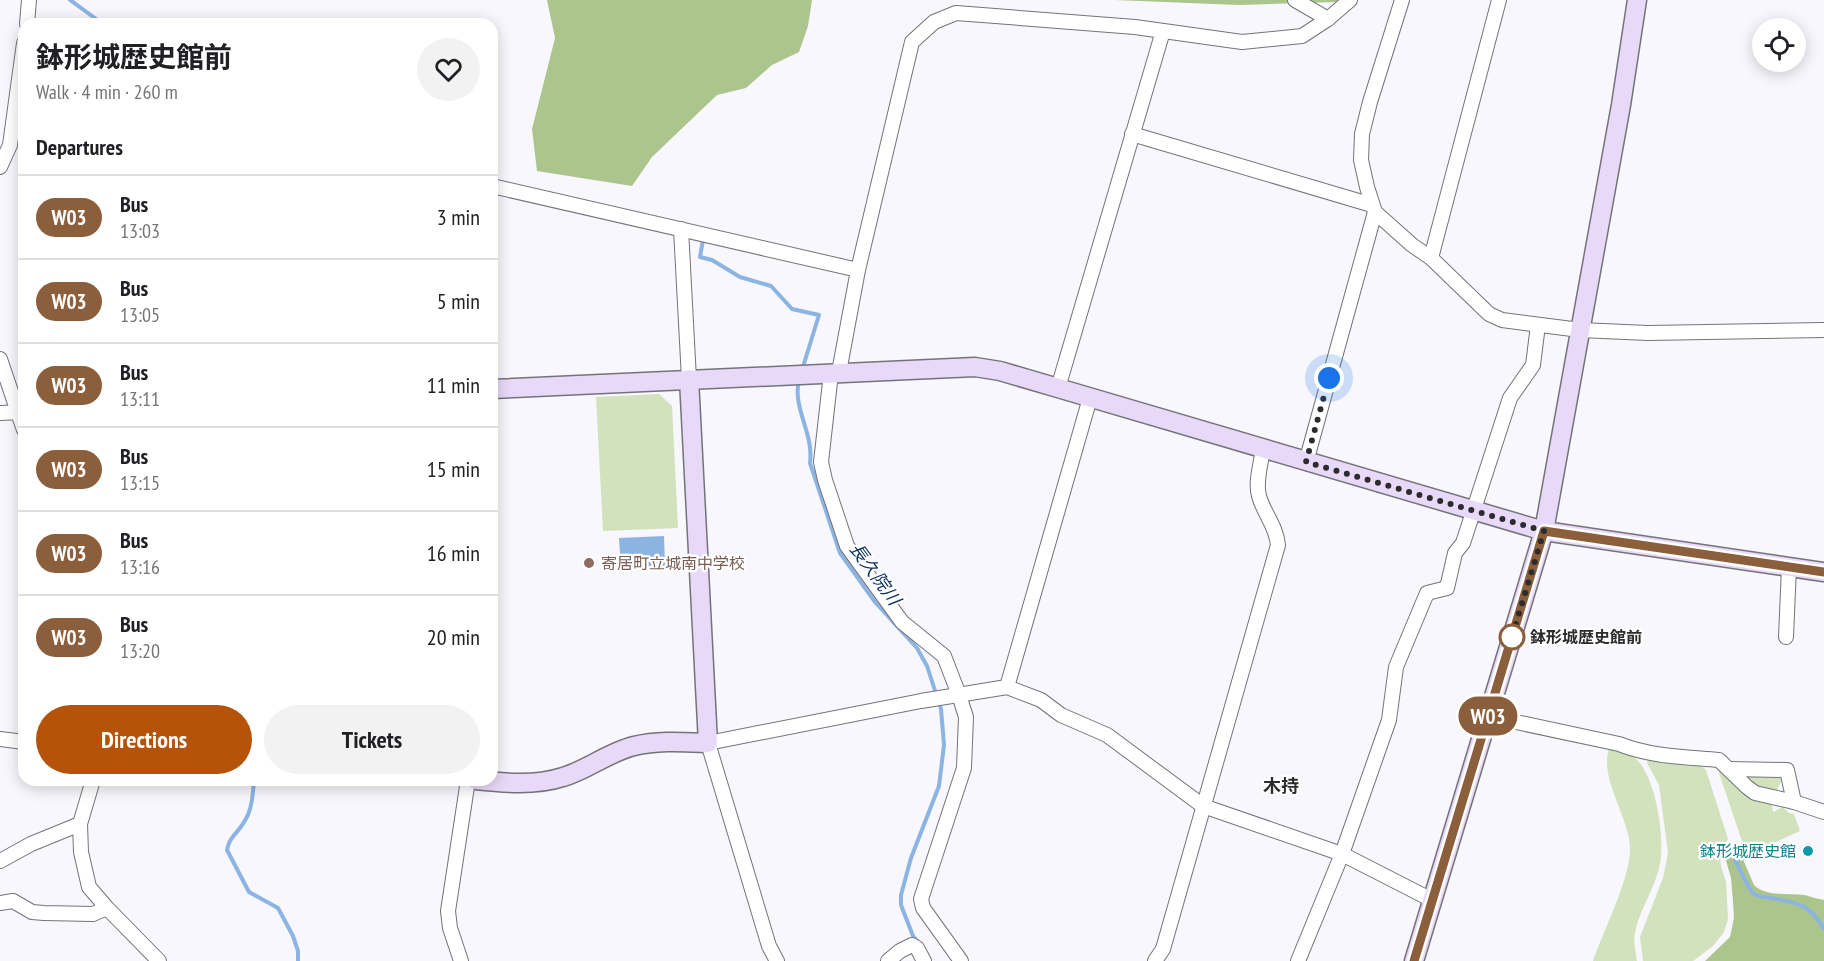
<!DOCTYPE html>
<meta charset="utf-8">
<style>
body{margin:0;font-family:"PT Sans Narrow","Noto Sans JP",sans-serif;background:#f2f2f2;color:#202124;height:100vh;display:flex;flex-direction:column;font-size:22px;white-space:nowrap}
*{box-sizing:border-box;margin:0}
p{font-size:20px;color:#757577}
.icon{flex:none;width:33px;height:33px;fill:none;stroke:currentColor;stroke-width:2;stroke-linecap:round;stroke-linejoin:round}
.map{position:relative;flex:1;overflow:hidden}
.sheet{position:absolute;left:18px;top:18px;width:480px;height:768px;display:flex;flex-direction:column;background:#fff;border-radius:18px;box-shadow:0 3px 15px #0003}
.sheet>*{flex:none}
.badge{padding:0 12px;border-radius:20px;font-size:21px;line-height:39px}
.fabs{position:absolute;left:1752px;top:18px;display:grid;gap:12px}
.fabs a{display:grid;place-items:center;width:54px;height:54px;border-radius:50%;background:#fff;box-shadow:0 3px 15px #0003;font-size:30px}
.you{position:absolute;width:30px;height:30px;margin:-15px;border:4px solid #fff;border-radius:50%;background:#1a73e8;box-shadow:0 0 0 9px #1a73e833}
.map>.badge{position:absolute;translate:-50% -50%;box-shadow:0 0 0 3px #fff}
h2{padding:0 18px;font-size:22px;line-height:54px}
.round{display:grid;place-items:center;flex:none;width:63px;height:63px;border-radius:32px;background:#f2f2f2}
.head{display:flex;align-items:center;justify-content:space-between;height:102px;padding:0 18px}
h1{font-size:28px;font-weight:700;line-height:45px}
.button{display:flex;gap:12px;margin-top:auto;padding:12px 18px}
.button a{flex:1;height:69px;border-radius:36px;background:#b45309;color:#fff;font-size:24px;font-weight:700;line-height:69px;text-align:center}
.button a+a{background:#f2f2f2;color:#202124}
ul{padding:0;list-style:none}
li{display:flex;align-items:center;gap:18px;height:84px;padding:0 18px;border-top:2px solid #e0e0e0}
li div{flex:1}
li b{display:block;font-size:22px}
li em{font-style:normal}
li .badge{min-width:66px;font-weight:700;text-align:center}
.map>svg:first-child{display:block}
.green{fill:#d1e2bd}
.forest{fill:#acc58d}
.water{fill:#8cb4e3}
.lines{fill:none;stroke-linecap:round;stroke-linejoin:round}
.stream{stroke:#8cb4e3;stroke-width:4}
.street-casing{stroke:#737479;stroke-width:16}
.secondary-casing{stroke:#737479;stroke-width:21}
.street{stroke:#fff;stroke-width:14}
.secondary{stroke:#e9d9f8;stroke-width:18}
.line-casing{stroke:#fff;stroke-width:14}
.line{stroke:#8b5e3c;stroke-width:9}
.walk{stroke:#2c2c2e;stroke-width:6;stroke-dasharray:0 10.8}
.education-dot{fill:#8d6e63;stroke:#fff;stroke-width:2}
.stop-dot{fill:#fff;stroke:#8b5e3c;stroke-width:3}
.culture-dot{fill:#0f9aa8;stroke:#fff;stroke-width:2}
.labels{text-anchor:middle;stroke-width:4.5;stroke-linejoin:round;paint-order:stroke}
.education-label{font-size:16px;fill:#785e54;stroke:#fff;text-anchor:start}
.stop-label{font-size:16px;font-weight:bold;fill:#2c2c2e;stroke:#fff;text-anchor:start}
.culture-label{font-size:16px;fill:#0d838f;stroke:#fff;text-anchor:end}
.water-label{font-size:18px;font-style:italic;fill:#062f5b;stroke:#fff}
.neighbourhood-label{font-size:18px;font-weight:bold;fill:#2c2c2e;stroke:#fff}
</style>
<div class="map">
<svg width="1824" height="961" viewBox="0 0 1824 961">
<rect width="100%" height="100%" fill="#f7f7fd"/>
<g class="green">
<path d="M659,394L672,406L678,528L603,531L596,397Z"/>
<path d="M1609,749C1619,749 1631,753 1638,761C1656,780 1665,838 1660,863C1656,888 1639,909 1635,933C1633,942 1636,952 1637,961H1593C1603,931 1631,878 1630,847C1629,817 1599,778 1609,749Z"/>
<path d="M1651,759L1699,764L1706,770L1728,839L1720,853L1721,866L1726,882L1728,919L1724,932L1713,946L1693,961H1643L1640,937L1663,878L1668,853L1659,785L1647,763L1648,760Z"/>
<path d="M1717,767L1771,801L1773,812L1783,807L1789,813L1794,814L1800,831L1756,851L1742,841Z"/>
<path d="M1736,771L1781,775V782L1775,794L1759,790Z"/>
</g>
<g class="forest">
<path d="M547,0H812L808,26L799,52L772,65L746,88L717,95L652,157L632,186L537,171L532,129L555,38Z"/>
<path d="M1115,0H1338L1336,2L1239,5Z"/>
<path d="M1731,848L1742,857L1754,885C1766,897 1789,893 1805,895C1811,897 1818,899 1824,900V961H1705L1730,937L1734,918L1733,902L1731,878L1725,857Z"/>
</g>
<path class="water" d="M664,536L665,566L621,568L619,538Z"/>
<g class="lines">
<g class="stream">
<path d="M70,0L103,24"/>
<path d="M700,240H703L700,257L712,260L740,277L771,286L792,309L819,315L802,370"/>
<path d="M799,380C792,408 814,433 810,463L840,553L875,602L917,648L927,666L941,709L944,745L939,786L911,858L901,895V905L913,936L919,943"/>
<path d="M254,780C253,793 252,811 244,822C238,833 229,837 227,850L249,892L278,908L293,936L298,951V961"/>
<path d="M1742,858L1735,860C1740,869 1747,887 1753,893C1758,897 1764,897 1771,898C1798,903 1810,904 1824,929"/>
</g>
<g class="street-casing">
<g id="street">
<path d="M1295,0L1328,19"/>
<path d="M1402,0L1370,102L1362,134L1361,160L1367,187L1375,212L1412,245L1431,258L1489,314L1502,320L1580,330L1648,333L1824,330"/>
<path d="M27,24L29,0"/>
<path d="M1132,134L1372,205"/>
<path d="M0,167L10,145L24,43"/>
<path d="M492,186L858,270"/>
<path d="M681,229L689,379"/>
<path d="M1431,258L1499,0"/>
<path d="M0,359L24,430"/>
<path d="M839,372L858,270L912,42L934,22L956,13L1135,27L1242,42L1302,36L1328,19L1350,0"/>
<path d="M831,373L821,462L825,480L847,546L902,622L944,656L959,695L966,717L964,768L921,899L923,908L961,961"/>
<path d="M1058,388L1163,31"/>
<path d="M0,413L24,412"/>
<path d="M1306,462L1375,212"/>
<path d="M1786,637L1789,567"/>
<path d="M1007,687L1090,398"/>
<path d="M1488,716L1619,744C1652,757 1685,757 1719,760L1747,787L1755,793L1794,802"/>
<path d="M0,739L24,742"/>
<path d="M1729,769L1787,770L1794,802L1824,812"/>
<path d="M93,780L80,824L81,852L89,887L107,908L159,961"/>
<path d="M0,861L31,844L80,824"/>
<path d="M0,903L13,901L32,912L44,913L93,914L107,908"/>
<path d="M461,961L450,928L448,911L468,780"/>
<path d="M777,961L769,946L708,743L921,701L1007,687L1041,700L1061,715L1107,735L1203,806L1342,854L1432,900"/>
<path d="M888,961L900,951L912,945L917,948L924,961"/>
<path d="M1155,961L1163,949L1278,545C1276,525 1264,514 1259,496C1255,482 1261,464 1263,449"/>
<path d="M1298,961L1342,854L1389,720L1396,667L1427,593L1447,588L1455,553L1463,543L1510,398L1533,365L1538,325"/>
</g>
</g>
<g class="secondary-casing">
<g id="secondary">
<path d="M492,389L975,367L1000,371L1058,388L1544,531L1824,572"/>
<path d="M476,780C504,783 535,786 563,777C587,770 609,752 634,746C658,740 684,742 708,743L689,379"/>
<path d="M1414,961L1544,531L1621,105L1637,0"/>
</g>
</g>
<use href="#street" class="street"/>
<use href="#secondary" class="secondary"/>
</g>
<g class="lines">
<g class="line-casing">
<path id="line" d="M1414,961L1544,531L1824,572"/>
</g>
<use href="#line" class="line"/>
<path class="walk" d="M1329,378L1306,462L1544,531L1510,643L1512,637"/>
</g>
<circle class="education-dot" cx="589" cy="563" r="6"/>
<circle class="stop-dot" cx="1512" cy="637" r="12"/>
<circle class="culture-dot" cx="1808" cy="851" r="6"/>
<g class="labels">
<g class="education-label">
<text x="601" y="569">寄居町立城南中学校</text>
</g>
<g class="stop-label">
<text x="1530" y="643">鉢形城歴史館前</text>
</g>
<g class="culture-label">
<text x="1796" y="857">鉢形城歴史館</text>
</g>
<g class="water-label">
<text transform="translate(875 574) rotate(54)" y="6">長久院川</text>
</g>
<g class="neighbourhood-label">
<text x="1281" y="792">木持</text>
</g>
</g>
</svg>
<div class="fabs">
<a><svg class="icon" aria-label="locate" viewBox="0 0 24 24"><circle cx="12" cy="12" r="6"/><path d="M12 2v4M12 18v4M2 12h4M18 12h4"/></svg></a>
</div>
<div class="you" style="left:1329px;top:378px"></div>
<b class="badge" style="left:1488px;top:716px;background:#8b5e3c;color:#fff">W03</b>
<section class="sheet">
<div class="head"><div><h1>鉢形城歴史館前</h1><p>Walk · 4 min · 260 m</p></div><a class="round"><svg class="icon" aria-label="heart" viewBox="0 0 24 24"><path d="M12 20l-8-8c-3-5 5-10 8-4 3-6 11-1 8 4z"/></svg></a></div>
<h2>Departures</h2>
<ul>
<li><span class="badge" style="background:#8b5e3c;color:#fff">W03</span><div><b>Bus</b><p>13:03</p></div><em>3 min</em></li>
<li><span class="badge" style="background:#8b5e3c;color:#fff">W03</span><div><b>Bus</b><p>13:05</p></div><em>5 min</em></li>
<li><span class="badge" style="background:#8b5e3c;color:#fff">W03</span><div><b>Bus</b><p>13:11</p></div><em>11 min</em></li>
<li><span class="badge" style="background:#8b5e3c;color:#fff">W03</span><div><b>Bus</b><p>13:15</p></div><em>15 min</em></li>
<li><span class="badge" style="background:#8b5e3c;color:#fff">W03</span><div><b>Bus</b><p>13:16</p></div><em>16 min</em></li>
<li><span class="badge" style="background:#8b5e3c;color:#fff">W03</span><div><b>Bus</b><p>13:20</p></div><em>20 min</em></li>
</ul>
<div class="button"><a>Directions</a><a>Tickets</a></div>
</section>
</div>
